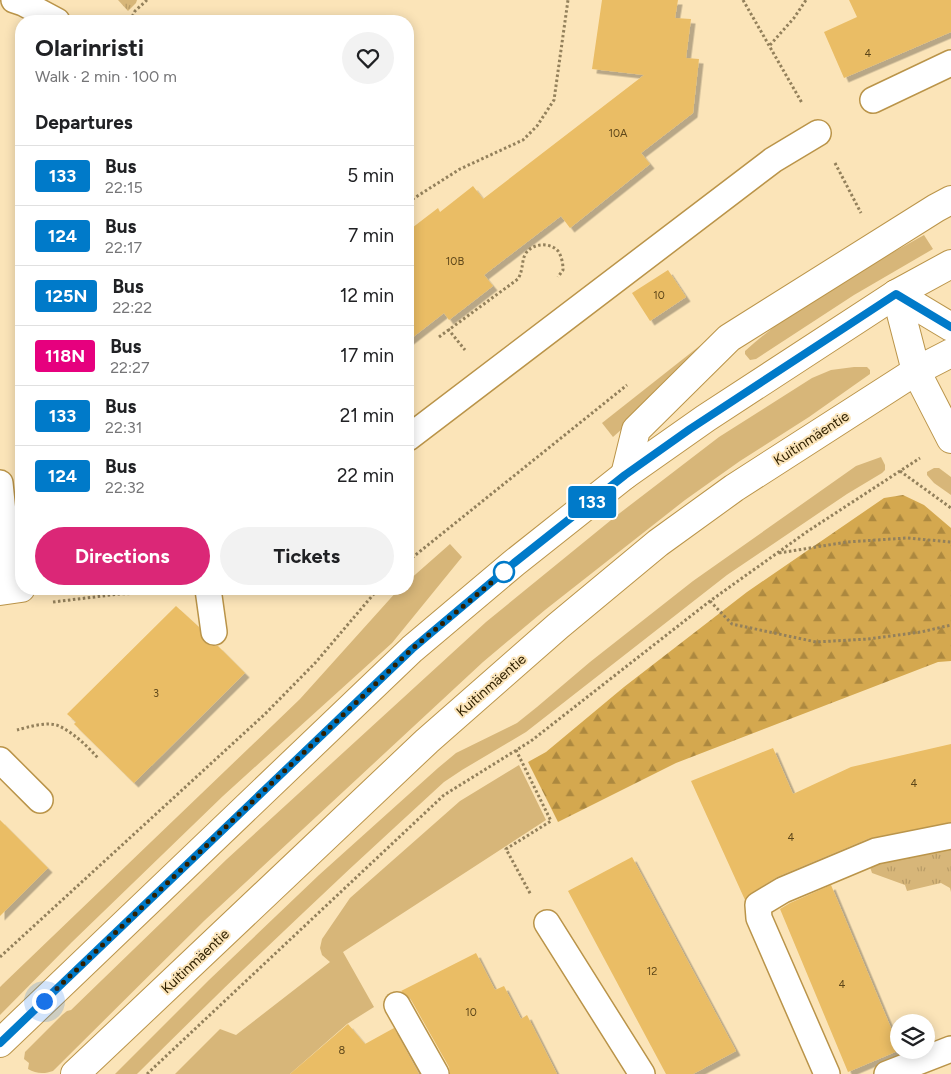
<!DOCTYPE html>
<meta charset="utf-8">
<style>
body{margin:0;font-family:Figtree,sans-serif;background:#f2f2f2;color:#202124;height:100vh;display:flex;flex-direction:column;font-size:19px;white-space:nowrap}
*{box-sizing:border-box;margin:0}
p{font-size:16px;color:#757577}
.icon{flex:none;width:28px;height:28px;fill:none;stroke:currentColor;stroke-width:2;stroke-linecap:round;stroke-linejoin:round}
.map{position:relative;flex:1;overflow:hidden}
.details{position:absolute;left:15px;top:15px;width:399px;height:580px;display:flex;flex-direction:column;background:#fff;border-radius:20px;box-shadow:0 2px 12px #0003}
.details>*{flex:none}
.badge{padding:0 10px;border-radius:4px;font-size:18px;line-height:32px}
.tools{position:absolute;left:890px;top:1014px;display:grid;gap:10px}
.tools a{display:grid;place-items:center;width:45px;height:45px;border-radius:50%;background:#fff;box-shadow:0 2px 12px #0003;font-size:25px}
.you{position:absolute;width:25px;height:25px;margin:-12px;border:4px solid #fff;border-radius:50%;background:#1a73e8;box-shadow:0 0 0 8px #1a73e833}
.map>.badge{position:absolute;translate:-50% -50%;box-shadow:0 0 0 2px #fff}
h2{padding:0 20px;font-size:19px;line-height:45px}
.round{display:grid;place-items:center;flex:none;width:52px;height:52px;border-radius:26px;background:#f2f2f2}
.overview{display:flex;align-items:center;justify-content:space-between;height:85px;padding:0 20px}
h1{font-size:24px;font-weight:700;line-height:38px}
.action{display:flex;gap:10px;margin-top:auto;padding:10px 20px}
.action a{flex:1;height:58px;border-radius:30px;background:#db2777;color:#fff;font-size:20px;font-weight:700;line-height:58px;text-align:center}
.action a+a{background:#f2f2f2;color:#202124}
ul{padding:0;list-style:none}
li{display:flex;align-items:center;gap:15px;height:60px;padding:0 20px;border-top:1px solid #e0e0e0}
li div{flex:1}
li b{display:block;font-size:19px}
li em{font-style:normal}
li .badge{min-width:55px;font-weight:700;text-align:center}
.map>svg:first-child{display:block}
.grass{fill:#d7b679}
.forest{fill:url(#forest-firs)}
.park{fill:url(#park-tufts)}
.building{fill:#eabd65;filter:url(#shadow)}
.lines{fill:none;stroke-linecap:round;stroke-linejoin:round}
.lane-casing{stroke:#ba9449;stroke-width:28}
.street-casing{stroke:#ba9449;stroke-width:30}
.primary-casing{stroke:#ba9449;stroke-width:30}
.path{stroke:#93805b;stroke-width:3;stroke-dasharray:2.5 2.5;stroke-linecap:butt}
.lane{stroke:#fff;stroke-width:25}
.street{stroke:#fff;stroke-width:28}
.primary{stroke:#fff;stroke-width:28}
.line-casing{stroke:#fff;stroke-width:11}
.line{stroke:#007ac9;stroke-width:8}
.walk{stroke:#2f2001;stroke-width:5;stroke-dasharray:0 9}
.stop-dot{fill:#fff;stroke:#007ac9;stroke-width:2.5}
.labels{text-anchor:middle;stroke-width:4;stroke-linejoin:round;paint-order:stroke}
.number-label{font-size:11px;fill:#5e471a}
.street-label{font-size:14px;fill:#2f2001;stroke:#fbe4b8}
</style>
<div class="map">
<svg width="951" height="1074" viewBox="0 0 951 1074">
<defs>
<pattern id="forest-firs" width="22" height="20" patternUnits="userSpaceOnUse" patternTransform="scale(1.25)"><rect width="22" height="20" fill="#d4a84f"/><path d="M5 1l3.5 6h-7zM16 11l3.5 6h-7z" fill="#ac883f"/></pattern>
<pattern id="park-tufts" width="24" height="20" patternUnits="userSpaceOnUse" patternTransform="scale(1.25)"><rect width="24" height="20" fill="#d7b679"/><path d="M3 7l-1-3M5 7V3M7 7l1-3M15 17l-1-3M17 17v-4M19 17l1-3" fill="none" stroke="#b99c67"/></pattern>
<filter id="shadow"><feDropShadow dx="4.5" dy="4.5" stdDeviation="0" flood-color="#0004"/></filter>
</defs>
<rect width="100%" height="100%" fill="#fbe4b8"/>
<g class="grass">
<path d="M924,235L933,249L854,295L756,359L750,360L745,354V351C797,304 863,269 924,235Z"/>
<path d="M765,299V302L613,437L602,423L716,333Z"/>
<path d="M854,367H867L870,370V374L809,417L740,461L685,500L545,610L483,662L205,920L53,1071C45,1074 36,1074 28,1069L29,1063L24,1059L25,1052L62,1015L67,1011L71,1010L227,859L486,622L616,516L719,437L812,378L831,370Z"/>
<path d="M881,457L885,465V470L882,473L847,494L727,575L526,732L462,770L444,782C340,877 237,974 137,1074H115L209,980L319,875L438,768L456,753L517,723L537,707L590,662L693,581L856,466Z"/>
<path d="M934,468H939L951,477V495L934,483L927,475V472Z"/>
<path d="M450,544L462,557L392,643L223,796L72,942L0,1015V987L3,984L300,699L398,590L400,589H408V581Z"/>
<path d="M519,765L546,820L343,952L374,1007L347,1024L290,1074H175L220,1029L236,1035L330,962L322,955L320,948L322,939L350,898L460,801Z"/>
</g>
<path class="forest" d="M903,495L924,505L951,528V661L938,662L676,763L558,822L528,762L546,752L624,687L747,592L884,498Z"/>
<g class="park">
<path d="M118,0H137L136,3L128,11Z"/>
<path d="M951,847V892L950,888L941,883L907,891L905,885L872,873L869,864Z"/>
</g>
<g class="building">
<path d="M602,0H678L675,18L691,19L686,58L699,59L693,113L641,153L650,164L570,228L561,216L484,275L493,286L449,320L444,313L408,341V231L438,208L440,212L473,186L483,199L644,75L592,69Z"/>
<path d="M849,0H951V32L844,78L824,32L857,17Z"/>
<path d="M668,270L686,297L650,321L632,293Z"/>
<path d="M176,606L199,627L203,641L209,645L218,646L245,673L134,783L74,724L76,722L67,714Z"/>
<path d="M951,744V822L870,838L777,877L751,893L745,900L691,781L773,748L793,794L851,767Z"/>
<path d="M0,820L48,868L0,916Z"/>
<path d="M632,857L736,1051L693,1074H666L568,891Z"/>
<path d="M831,885L899,1047V1050H900L848,1072L780,909L790,903Z"/>
<path d="M476,953L495,990L504,986L521,1019L527,1015L557,1074H450L449,1067L410,998L401,991Z"/>
<path d="M348,1024L365,1044L394,1028L419,1074H290Z"/>
</g>
<g class="lines">
<g class="lane-casing">
<g id="lane">
<path d="M14,0L23,3L57,21"/>
<path d="M873,100L951,63"/>
<path d="M408,438L773,160L818,133"/>
<path d="M0,483L11,590"/>
<path d="M208,589L214,632"/>
<path d="M0,760L40,800"/>
<path d="M547,923L642,1074"/>
<path d="M397,1005L436,1074"/>
<path d="M827,1074L759,918L758,905L783,890L876,851L951,836"/>
<path d="M887,1074L951,1049"/>
</g>
</g>
<g class="street-casing">
<g id="street">
<path d="M625,475L636,430L729,338L936,208L951,200"/>
<path d="M0,591L21,588"/>
</g>
</g>
<g class="primary-casing">
<g id="primary">
<path d="M896,294L916,371L951,439"/>
<path d="M896,294L951,327"/>
<path d="M0,1043L412,649L514,563L625,475L706,418L896,294L951,264"/>
<path d="M75,1074L427,741L558,626L658,543L734,488L916,371L951,353"/>
</g>
</g>
<g class="path">
<path d="M743,0L802,103"/>
<path d="M130,21L135,11L147,0"/>
<path d="M770,45L794,18L806,0"/>
<path d="M835,163L861,213"/>
<path d="M408,202L460,169L523,140L537,126L554,100L568,0"/>
<path d="M448,329L465,350"/>
<path d="M439,337L518,279C524,268 521,261 526,253C533,243 550,242 558,251C562,257 563,264 563,270L558,277"/>
<path d="M900,471L951,508"/>
<path d="M779,553L847,542L907,538L951,542"/>
<path d="M408,561L627,385"/>
<path d="M358,589L374,592"/>
<path d="M710,601L732,624L816,642L868,639L921,632L951,625"/>
<path d="M53,602L119,594L174,592"/>
<path d="M17,730C28,727 48,721 59,726C74,733 87,746 98,758"/>
<path d="M516,750L551,821L506,849L531,895"/>
<path d="M0,957L265,714L316,662L378,589"/>
<path d="M147,1074L444,795L531,741L710,601L808,531L920,458"/>
</g>
<use href="#lane" class="lane"/>
<use href="#street" class="street"/>
<use href="#primary" class="primary"/>
</g>
<g class="lines">
<g class="line-casing">
<path id="line" d="M0,1043L412,649L514,563L625,475L690,429L896,294L951,327"/>
</g>
<use href="#line" class="line"/>
<path class="walk" d="M44,1001L412,649L504,572"/>
</g>
<circle class="stop-dot" cx="504" cy="572" r="10"/>
<g class="labels">
<g class="number-label">
<text x="868" y="57">4</text>
<text x="618" y="137">10A</text>
<text x="455" y="265">10B</text>
<text x="659" y="299">10</text>
<text x="156" y="697">3</text>
<text x="914" y="787">4</text>
<text x="791" y="841">4</text>
<text x="652" y="975">12</text>
<text x="842" y="988">4</text>
<text x="471" y="1016">10</text>
<text x="342" y="1054">8</text>
</g>
<g class="street-label">
<text transform="translate(811 438) rotate(-33)" y="5">Kuitinmäentie</text>
<text transform="translate(491 685) rotate(-41)" y="5">Kuitinmäentie</text>
<text transform="translate(195 961) rotate(-43)" y="5">Kuitinmäentie</text>
</g>
</g>
</svg>
<div class="tools">
<a><svg class="icon" aria-label="layers" viewBox="0 0 24 24"><path d="M12 4l9 5-9 5-9-5zM3 14l9 5 9-5"/></svg></a>
</div>
<div class="you" style="left:44px;top:1001px"></div>
<b class="badge" style="left:592px;top:502px;background:#007ac9;color:#fff">133</b>
<section class="details">
<div class="overview"><div><h1>Olarinristi</h1><p>Walk · 2 min · 100 m</p></div><a class="round"><svg class="icon" aria-label="heart" viewBox="0 0 24 24"><path d="M12 20l-8-8c-3-5 5-10 8-4 3-6 11-1 8 4z"/></svg></a></div>
<h2>Departures</h2>
<ul>
<li><span class="badge" style="background:#007ac9;color:#fff">133</span><div><b>Bus</b><p>22:15</p></div><em>5 min</em></li>
<li><span class="badge" style="background:#007ac9;color:#fff">124</span><div><b>Bus</b><p>22:17</p></div><em>7 min</em></li>
<li><span class="badge" style="background:#007ac9;color:#fff">125N</span><div><b>Bus</b><p>22:22</p></div><em>12 min</em></li>
<li><span class="badge" style="background:#e6007e;color:#fff">118N</span><div><b>Bus</b><p>22:27</p></div><em>17 min</em></li>
<li><span class="badge" style="background:#007ac9;color:#fff">133</span><div><b>Bus</b><p>22:31</p></div><em>21 min</em></li>
<li><span class="badge" style="background:#007ac9;color:#fff">124</span><div><b>Bus</b><p>22:32</p></div><em>22 min</em></li>
</ul>
<div class="action"><a>Directions</a><a>Tickets</a></div>
</section>
</div>
